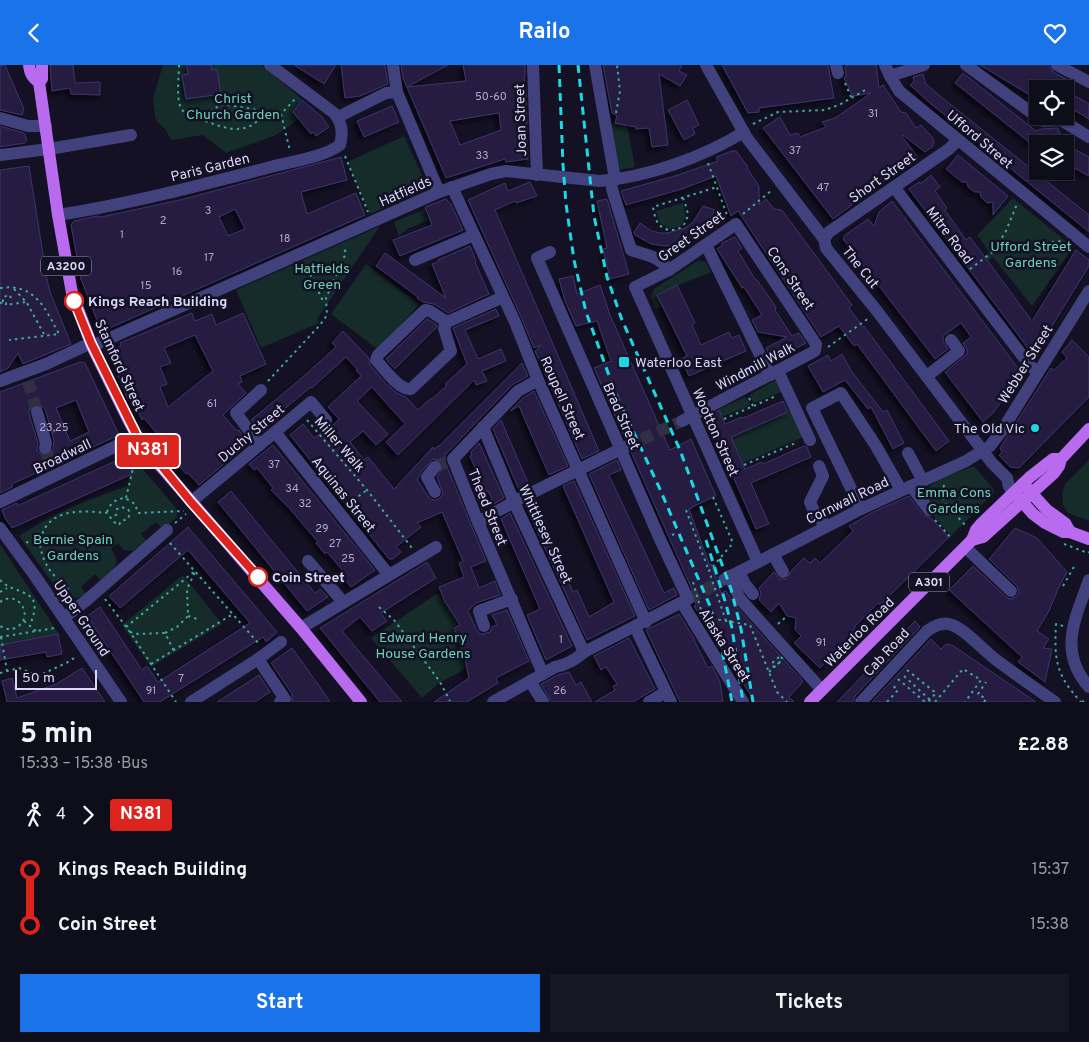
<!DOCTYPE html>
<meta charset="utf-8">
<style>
body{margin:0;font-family:Overpass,sans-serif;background:#171623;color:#f1f3f6;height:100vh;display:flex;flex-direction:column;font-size:19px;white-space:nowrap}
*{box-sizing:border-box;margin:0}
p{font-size:16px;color:#9b9ca2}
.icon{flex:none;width:28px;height:28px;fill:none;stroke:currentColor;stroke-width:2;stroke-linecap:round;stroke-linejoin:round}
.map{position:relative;height:637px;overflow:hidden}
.details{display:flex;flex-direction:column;background:#0e0d1a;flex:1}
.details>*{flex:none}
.badge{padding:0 10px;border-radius:4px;font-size:18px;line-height:32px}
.fabs{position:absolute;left:1029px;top:15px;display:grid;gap:10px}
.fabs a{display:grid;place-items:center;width:45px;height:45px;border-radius:0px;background:#0e0d1a;box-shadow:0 1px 4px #0004,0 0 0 1px #2e2d39;font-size:25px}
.scale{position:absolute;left:15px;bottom:12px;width:82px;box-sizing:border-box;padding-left:5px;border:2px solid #dad7fa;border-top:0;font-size:14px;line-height:18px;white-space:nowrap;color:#dad7fa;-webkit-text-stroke:4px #131123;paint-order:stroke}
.map>.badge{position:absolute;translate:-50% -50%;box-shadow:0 0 0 2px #fff}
.legs{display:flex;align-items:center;gap:8px;height:55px;padding:0 20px;font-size:16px}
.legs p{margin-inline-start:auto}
.head{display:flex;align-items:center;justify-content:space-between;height:85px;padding:0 20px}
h1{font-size:28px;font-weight:700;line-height:38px}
.button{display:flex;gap:10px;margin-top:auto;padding:10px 20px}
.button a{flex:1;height:58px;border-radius:0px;background:#1a73e8;color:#fff;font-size:20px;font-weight:700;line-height:58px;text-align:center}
.button a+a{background:#171623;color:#f1f3f6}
ul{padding:0 20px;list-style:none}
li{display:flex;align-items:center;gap:18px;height:55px;font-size:19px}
li i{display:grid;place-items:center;width:8px;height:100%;margin:0 6px;background:currentColor}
li i::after{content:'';width:12px;height:12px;margin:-6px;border:4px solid;border-radius:50%;background:#0e0d1a}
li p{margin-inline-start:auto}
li:first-child i{background:linear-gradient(#0000 50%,currentColor 0)}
li:last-child i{background:linear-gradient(currentColor 50%,#0000 0)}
header{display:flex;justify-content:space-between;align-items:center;height:65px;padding:0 20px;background:#1a73e8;color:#fff;font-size:22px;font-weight:700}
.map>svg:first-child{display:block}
.green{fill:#152c2a}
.building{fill:#251f42;stroke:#3c346b;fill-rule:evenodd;filter:url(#shadow)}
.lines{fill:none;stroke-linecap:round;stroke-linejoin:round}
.minor-tunnel{stroke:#312f43;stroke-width:12;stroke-dasharray:12 6;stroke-linecap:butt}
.path{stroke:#3da99e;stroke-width:2;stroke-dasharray:2.5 4;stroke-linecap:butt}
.minor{stroke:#41417d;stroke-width:12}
.major{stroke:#b86bee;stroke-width:12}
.rail{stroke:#1ad8e4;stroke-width:3;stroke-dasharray:8 6;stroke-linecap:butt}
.path-bridge{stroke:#3da99e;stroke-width:2;stroke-dasharray:2.5 4;stroke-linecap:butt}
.line-1-casing{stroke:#fff;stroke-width:11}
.line-1{stroke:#dc241f;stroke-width:8}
.stop-1-dot{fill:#fff;stroke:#dc241f;stroke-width:2.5}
.poi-dot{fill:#1ad8e4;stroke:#131123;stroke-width:2}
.labels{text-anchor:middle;stroke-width:5;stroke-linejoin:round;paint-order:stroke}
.number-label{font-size:11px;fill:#ada9cc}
.shield{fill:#131123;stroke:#9e9cba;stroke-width:1}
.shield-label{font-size:12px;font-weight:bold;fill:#dad7fa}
.park-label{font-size:14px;fill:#6bd3b5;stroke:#131123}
.street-label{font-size:14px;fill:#dad7fa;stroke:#131123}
.stop-label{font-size:14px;font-weight:bold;fill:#dad7fa;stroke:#131123;text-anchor:start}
.poi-label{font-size:14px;fill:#dad7fa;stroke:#131123;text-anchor:start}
</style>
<header><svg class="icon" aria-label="back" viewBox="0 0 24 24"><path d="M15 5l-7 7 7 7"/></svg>Railo<svg class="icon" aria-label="heart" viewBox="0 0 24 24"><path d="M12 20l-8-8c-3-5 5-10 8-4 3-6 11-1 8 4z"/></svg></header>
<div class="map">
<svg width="1089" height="637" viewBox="0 0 1089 637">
<defs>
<filter id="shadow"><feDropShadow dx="-3.5" dy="3.5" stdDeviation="2.5" flood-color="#0009"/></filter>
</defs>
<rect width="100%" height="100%" fill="#131123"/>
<g class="green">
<path d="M163,0H261L302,34L292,47L299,54L276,70L226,88L203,70L171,75L166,65L156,56L153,33Z"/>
<path d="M626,54L635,102L614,106L607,60Z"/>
<path d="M404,71L428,123L370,149L347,97Z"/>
<path d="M1013,133L1073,182L1032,241L993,192L976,204L983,191L990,188L977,170Z"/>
<path d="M683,138L686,152L681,161L669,164L660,158L656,146Z"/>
<path d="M425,144L429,155L407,164L399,171L394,157Z"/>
<path d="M380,161L317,254L319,258L261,283L236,225Z"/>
<path d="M699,195L706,197L711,207L657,229L662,241L656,244L651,232L654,224Z"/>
<path d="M366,199L419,239L380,286L331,249Z"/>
<path d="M777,314L782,324L781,327L755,338L753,337L750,331L751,329Z"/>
<path d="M745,332L750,338L749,341L722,352L719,344Z"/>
<path d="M791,346L802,370L801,373L743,398L731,372Z"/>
<path d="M134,394L176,443L177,452L163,464L156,457L141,469L146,475L133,486L124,485L118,478L111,484C123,500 113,504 101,515L95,509L81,522L86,528C78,534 72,536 62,531L19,471C52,449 90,433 128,421L132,402L131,396Z"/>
<path d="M1089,395V456L1068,448L1063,440L1062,430L1065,419Z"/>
<path d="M974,401L994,425V428L951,471L932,449L923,429C929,416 961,406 974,401Z"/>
<path d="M0,479L59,569L0,580Z"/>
<path d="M183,510L222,559L151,602L122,560Z"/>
<path d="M438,528L458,559L453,562L466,604L440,617L422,633L371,573Z"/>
</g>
<g class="building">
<path d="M0,0H5L24,44L22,50L0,45Z"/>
<path d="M50,0H73L75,18L100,17V30L71,29L70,23L52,26Z"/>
<path d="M187,0H211L212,5L217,4L221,29L186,34L182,10L188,9Z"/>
<path d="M294,0H336L324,19Z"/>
<path d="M341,0H385L388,19L360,31L345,33Z"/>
<path d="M401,0H448L407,22L466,16L463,0H525V11L524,12L526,27L528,94L506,97L505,94L446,113L403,13ZM499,48L501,65L460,80L450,56Z"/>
<path d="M603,0H682L679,6L687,10L680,21L659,9L668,80L652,82L649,63L636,64V62L615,58L617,51L612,48Z"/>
<path d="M722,0H828L834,33L759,43V47L748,48Z"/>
<path d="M847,0H876L879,23L883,20L901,47L906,48L916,63L921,60L933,73L934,78L932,82L925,87L903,70L902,71L918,93L880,119L879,118L865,127L866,129L851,139L852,140L833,154L763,63L780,52L790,70L798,68L800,72L826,62L822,57L835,53L871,28L853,31L844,13L846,10L845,1Z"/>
<path d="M980,0H1049L1053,7L1074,18L1070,27L1058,20L1055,24H1038V35Z"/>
<path d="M963,8L1036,66L1041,64L1058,63L1064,79H1038L1034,81L955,18Z"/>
<path d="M923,9L926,19L940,31L1089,150V167L931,39L910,20L914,16L913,12Z"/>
<path d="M1072,29L1089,39V54L1066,40Z"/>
<path d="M302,35L322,52L329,62L316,71L313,67L311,69L293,47Z"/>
<path d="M687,35L699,60L693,63L695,69L684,75L668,45Z"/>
<path d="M392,41L399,57L364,72L357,56Z"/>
<path d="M0,61L24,68L27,75L25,78L0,82Z"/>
<path d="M1065,79L1089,92V111L1065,98Z"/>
<path d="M732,86H736L748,102L747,103L759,121V140L766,134L774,144L782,145L852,240L849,243L863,262L864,261L949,376L936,386L857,279L854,281L839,261L821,272L738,146L731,151L716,111L682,124L626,140L621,126L678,110L718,96L716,92Z"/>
<path d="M958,90L1008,131L993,150V137L987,138L981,132L980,127H975L968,122L967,117H962L946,104Z"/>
<path d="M341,92L347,115L301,127L307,149L356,128L365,150L105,265L100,263L81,214L71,160L74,156L97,151L101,152L184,134ZM235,144L245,164L228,171L219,152Z"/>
<path d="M29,101L47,214L50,227L71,279L23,299L18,288L8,303L0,307V105Z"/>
<path d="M931,110L940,122L935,126L947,143L945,145L966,175L970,172L1032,256L1076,185L1089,195V201L1047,269L1039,274L1040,276L1036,279L1037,281L1030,286L909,124L919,117L921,118Z"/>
<path d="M530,117L537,131L516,138L515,136L495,145L599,386L582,394L535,286L541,280L534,283L522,254L468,135L505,118L508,126Z"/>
<path d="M446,134L451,139L463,165L400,191L393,175L432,160L425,142Z"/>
<path d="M607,134L629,209L610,214L603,184L607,183L597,136Z"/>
<path d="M892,136L1021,307L1016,310L1018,313L1001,326L1004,333L993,348L983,357L945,307L967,289V285L963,278L971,272L961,258L943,271V276L948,284L935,294L843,174L845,170L868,154L874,161L879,147Z"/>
<path d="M703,141L715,145L706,163L689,176L678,180L665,181L651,179L635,170L634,167L640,158L652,166L660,168H667L685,163L693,157Z"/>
<path d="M735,172L742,183L738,186L755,214L757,215L776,242L775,245L792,271L799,268L806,278L772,296L766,283L787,272L758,267L752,255L762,250L744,222L742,223L717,184L722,181V178Z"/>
<path d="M470,181L476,196L475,197L489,229L448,248L434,239L423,237L417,233L418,232L376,201L385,188L446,233L432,199L438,197V195Z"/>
<path d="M573,211L577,229L600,220L610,250L670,385L691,374L716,431L692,442V443L689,444L710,501L711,499L721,528L726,526L734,539L802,615V618L789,632L794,637H755L694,541L696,540L695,531L631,387L633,383L632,379L630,376L625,374L594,303L611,296L597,256L576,261L565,236L559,214Z"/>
<path d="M677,220L695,258L692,260L701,280L729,267L732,273L739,270L746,286L689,311L681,294L687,291L657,230Z"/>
<path d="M496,244L499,251L465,265L478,294L501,284L506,296L482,306L487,316L476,320L474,315L398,390L386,377L405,359L372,322L357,336L388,369L376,380L363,366L350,377L364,395L368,392L394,424L433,382L434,384L440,380L522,298L528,311L512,320L445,390V397L486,496L471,502L479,523L495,516L500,530L476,538L468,546L476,564L480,569H483L490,567L492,562L497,560L492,550L507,545L529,596L496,613L498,618L467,637H434L469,613L465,594L454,563L460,560L445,537L439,522L464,512L459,498L463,496L442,447L417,458L421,462L396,482L401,487L393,494H389L290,370L303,359L314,373L332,361L339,354L328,342L361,311L356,305L357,304L346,292L312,323L311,322L259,365L251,355L297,317L336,282L332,278L343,266L368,292L370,300L386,319L397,328L406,332L418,345L431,333L432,334L447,320L445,319L467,299L453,263ZM433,394L440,395L443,403L437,412L443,429L439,434L435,435L430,434L417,415L421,407Z"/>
<path d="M192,248L195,256L212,249L216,260L243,248L266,299L240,311L242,317L238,319L246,328L223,350L237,366L239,365L248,379L199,420L188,408L186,409L173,393L175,390L144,353L142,355L132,335H128L118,311L121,309L112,288L121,280L120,278ZM195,270L213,306L168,342L160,322L167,319L160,302L171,298L164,283Z"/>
<path d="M427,254L437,260L436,263L395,304L386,294Z"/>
<path d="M1072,275L1089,292V332L1019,403L1010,402L999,390L1002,387L1000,383L1051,303L1054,305L1067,293L1062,287Z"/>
<path d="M842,289L852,307L883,347L887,345L904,378L893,384L871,342L868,344L845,315L823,327L808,301L828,290L831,296Z"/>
<path d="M80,297L85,298L119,370L12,419V422L0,428V327ZM76,335L89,367L70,376L56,343ZM34,339H39L45,344L54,376L53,385L47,391L40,389L37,385L38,378L29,349V345Z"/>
<path d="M534,326L568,401L549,410L519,341L510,346L523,333Z"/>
<path d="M783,336L788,347L731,372L745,404L762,397L763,399L804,381L807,382L811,392L751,418L769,459L756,464L715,370L718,369L710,351L719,345L725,359L742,352L743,353Z"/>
<path d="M501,355L529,420L519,425L493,364Z"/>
<path d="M479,378L504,433L494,439L488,426L485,427L470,391L472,390L471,387Z"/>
<path d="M273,380L375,505L351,522L341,510L344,507L327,487L325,489L316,478L318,477L290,444L271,425L273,423L257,403L254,405L249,399Z"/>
<path d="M124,392L125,395L130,393L132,409L12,463L5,453L2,445L17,438V441Z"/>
<path d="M617,395L621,405L609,410L664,528L674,523L677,530L649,545L589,409Z"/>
<path d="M574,416L635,551L587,575L525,440L535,435L573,527L577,525L589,552L614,537L563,421Z"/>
<path d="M231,426L315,528L320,524L328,532L307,546L218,437Z"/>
<path d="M909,431L923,450L931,453L949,472L880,540L878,538L855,561L854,567L847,576L820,603L794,578L801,571L795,565L796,553L787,551L779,538L771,547L759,535L761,528L759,523L774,507L779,514H787L791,506L804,493L810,498L815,493L820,498L853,466L849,461L873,447Z"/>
<path d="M510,448L572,581L546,595L527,550L540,544L501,454Z"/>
<path d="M188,462L277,567L266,577L263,572L160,637H144L87,551L100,542L142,605L147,601L158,617L250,558L188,485L120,543L109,531Z"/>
<path d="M1015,463L1037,473L1067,507L1059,522L1049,546L1037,566L1049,574L1043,583L1052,584L1045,617L1018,597L1022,592L949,525L973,501L1006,532L1010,534L1016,532L1019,527L1017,521L989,494Z"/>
<path d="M427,497L436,513L381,548L387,556L372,566L360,552L342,566L402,637H380L320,563Z"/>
<path d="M679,549L695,575H694L708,603L712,601L720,617L723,637H680L646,565Z"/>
<path d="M915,556L920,562L855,631L853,637H837Z"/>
<path d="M58,569L62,589L47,592L46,587L0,595V580Z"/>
<path d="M629,573L655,624L633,637H595L615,625L613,621L617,619L606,602L601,605L594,591Z"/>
<path d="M931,574L941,584L946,579L952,580L1036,637H872Z"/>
<path d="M292,583L320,622L330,637H292V629L271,598Z"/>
<path d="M82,603L105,637H7L2,616L12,613L17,633L56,619Z"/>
<path d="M569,607L576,620L581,617L592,637H551L541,619L558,610Z"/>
<path d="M259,610L270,627L255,637H217Z"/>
</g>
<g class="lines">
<g class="minor-tunnel">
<path d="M28,316L37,347"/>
<path d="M625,382L682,356"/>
<path d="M45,383L51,402"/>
<path d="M435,402L448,396"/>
<path d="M688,534L725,514"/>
</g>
<g class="path">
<path d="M179,0C179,11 176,33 181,43C184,50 194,51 200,54C224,63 249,74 265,46"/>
<path d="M845,18L851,32"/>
<path d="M616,48L620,26L617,0"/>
<path d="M281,49L290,86"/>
<path d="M199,53L222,39L281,49L295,34"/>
<path d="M753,59L778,47L825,45L841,39L867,24"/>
<path d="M345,91L368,147"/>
<path d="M708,98L727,150"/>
<path d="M683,133C685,139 689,147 687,153C684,167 665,169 658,158C655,154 654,147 653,142L717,122"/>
<path d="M743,149L772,125"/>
<path d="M994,186L1025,179L1063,176"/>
<path d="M301,200L310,209L322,234L324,235"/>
<path d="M970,204L994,186L1006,166L1017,139"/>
<path d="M0,223C35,218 45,243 59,269L9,275"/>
<path d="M14,224L27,238L45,271"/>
<path d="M3,237V232L10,230L11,234"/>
<path d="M0,238L6,237V240L26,237"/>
<path d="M828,282L869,253"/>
<path d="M268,316L320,260L327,250L326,233L346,188L343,181"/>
<path d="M749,333L753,341"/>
<path d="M724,354L776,331"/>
<path d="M307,355L367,425L412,483"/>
<path d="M744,400L798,377"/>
<path d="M944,420L942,431L945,438L966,461"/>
<path d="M713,432L733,478"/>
<path d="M126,433L134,399L138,392"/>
<path d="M348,439L367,425"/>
<path d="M686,445L709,506"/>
<path d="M107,447C110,438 116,434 125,433L135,439L138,448L184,446"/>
<path d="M935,455L952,474"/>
<path d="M175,458L186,449"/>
<path d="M672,470L677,468"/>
<path d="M26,477L40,480C43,443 80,445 107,448L114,457L119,460L121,456L128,454L130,448L128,444L121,442L117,444L116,450L111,452"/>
<path d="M170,478L259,579"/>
<path d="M1064,479L1088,488L1089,487"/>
<path d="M40,480C44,502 52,509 68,524L61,529"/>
<path d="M0,515C16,532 46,521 30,560"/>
<path d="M1063,521L1075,500"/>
<path d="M0,527L7,523"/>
<path d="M105,534L130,567L176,637"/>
<path d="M0,537C19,523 36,554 15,563C10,565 5,564 0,561"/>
<path d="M379,542L394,555L440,617L450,636"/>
<path d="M188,551L197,554"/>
<path d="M24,556L36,566"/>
<path d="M778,559L787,551"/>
<path d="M1063,561L1056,559C1054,595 1056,610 1081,637"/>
<path d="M126,562L195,506"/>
<path d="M130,567L138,569L165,568L174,586"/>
<path d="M165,568L177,562L188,551L187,524L195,507"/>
<path d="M0,572L55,563"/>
<path d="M1,572L7,606"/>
<path d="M779,592L771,599L774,602L780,597"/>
<path d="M872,596L878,601"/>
<path d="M151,599L233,549"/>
<path d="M907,605L936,628L928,637"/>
<path d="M0,608L19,603L38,611L66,598L76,592"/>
<path d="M904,611L930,635"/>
<path d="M898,614L925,637"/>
<path d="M1082,636L1084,637"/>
<path d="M887,637L898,625L892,620"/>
<path d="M935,637L963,604L981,615L965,637"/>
<path d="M984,637L986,634L978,629L986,617"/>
</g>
<g class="minor">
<path d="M393,0L397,27L439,127"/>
<path d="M533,0L537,110"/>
<path d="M595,0L615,114"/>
<path d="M706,0L747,73L824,174L826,183L877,246L992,398L1007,413L1009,422L1014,427"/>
<path d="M836,0L838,8"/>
<path d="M885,0L890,11L899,26L1089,182"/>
<path d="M966,0L1043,56L1061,55L1089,72"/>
<path d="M1057,0L1089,17"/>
<path d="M890,11L924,0"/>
<path d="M338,52L386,28L397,27"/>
<path d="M0,53L28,61H46"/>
<path d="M0,90L49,84L131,70"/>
<path d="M611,115L612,124L631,185C646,190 659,191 669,205"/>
<path d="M452,122L515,257L538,315L646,557"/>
<path d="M894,122L1031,302L1038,306"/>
<path d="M58,150C129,139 197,121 267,103C288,97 322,93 340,80C343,69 342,57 334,48L270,0"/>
<path d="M824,174L829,167L949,84L958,75"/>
<path d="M706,180L770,310"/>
<path d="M415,195L474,170"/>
<path d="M447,257L430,246L425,245L378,290L376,295C384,303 399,326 411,324L451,286L444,263L447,257L503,232"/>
<path d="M92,281L439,127L491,109L506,106L600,116C648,112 703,92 744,67"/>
<path d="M778,306L810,375"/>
<path d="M927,311L959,286L951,275"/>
<path d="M538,315L518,326L453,394L478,457L543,609"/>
<path d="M0,316L46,299L91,278"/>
<path d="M37,347L46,378L45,383"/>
<path d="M682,356L815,286L816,279L736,159L669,205L635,222L758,497"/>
<path d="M483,362L514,437L584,587"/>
<path d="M275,367L389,510"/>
<path d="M260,380L236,348L261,325"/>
<path d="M908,388L923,416"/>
<path d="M819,401L823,411L810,437L816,451L823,457L825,462"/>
<path d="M911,421L929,445"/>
<path d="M435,427L427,412L435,402"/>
<path d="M521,433L625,382"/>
<path d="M0,437L137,371"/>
<path d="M191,437L311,337L326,355"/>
<path d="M861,444L812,343L841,328L876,381L901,425"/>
<path d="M478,457L514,437"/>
<path d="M0,463L35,511L121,637"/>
<path d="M965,482L1011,526"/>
<path d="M773,489L783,507"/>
<path d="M308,496L343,537"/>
<path d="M739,507L745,519L753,529"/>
<path d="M729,511L740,534L822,625"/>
<path d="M725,514L861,444L966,396L990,381L1001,367L1089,226"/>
<path d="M1089,515C1076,552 1057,586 1089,622"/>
<path d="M682,538L743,637"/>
<path d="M64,553L88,534L167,465"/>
<path d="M484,561L479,546L512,534"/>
<path d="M635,562L671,637"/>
<path d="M301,563L436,482"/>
<path d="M258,594L285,634L280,637"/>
<path d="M530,616L543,637"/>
<path d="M191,637L258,594L281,577"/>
<path d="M493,637L555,602C567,600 575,595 584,587L688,534L659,472L537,193L550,187"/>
<path d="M649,637L666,627"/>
<path d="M861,637L927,566C934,561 943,556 952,560C966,565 982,584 995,594C1015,609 1035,623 1055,637"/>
</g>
<g class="major">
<path d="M29,0C30,8 32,13 39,17"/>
<path d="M42,0V14L39,17L58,150L72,228L92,281L130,358L137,371L157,397L301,563L361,637"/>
<path d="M1025,421L1047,445L1065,458L1070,467"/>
<path d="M1017,431L1033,449L1045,458L1063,467H1070L1089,474"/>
<path d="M972,475L976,465L982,458L1030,412L1053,394H1061"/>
<path d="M810,637L972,475L983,472L1054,408L1059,401L1061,394L1089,364"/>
</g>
<g class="rail">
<path d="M559,0L563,100L566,139L574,195L586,247L615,327L659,422L710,541L722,585L732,637"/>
<path d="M578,0L594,151L607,212L622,255L680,385L731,524L741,564L753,637"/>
<path d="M706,475L726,539L732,563L743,637"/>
</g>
<g class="path-bridge">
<path d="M693,517L703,552L750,560L777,627L787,637"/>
<path d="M726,556L709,506L733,478"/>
<path d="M769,607L783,594L780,591"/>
</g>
</g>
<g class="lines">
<g class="line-1-casing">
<path id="line-1" d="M74,236L91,278L137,371L191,437L258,512"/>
</g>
<use href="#line-1" class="line-1"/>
</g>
<g class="stop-1-dot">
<circle cx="74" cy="236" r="9"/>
<circle cx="258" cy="512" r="9"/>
</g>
<g class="poi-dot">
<rect x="618" y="291" width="12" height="12" rx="2.5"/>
<circle cx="1035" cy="363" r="5"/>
</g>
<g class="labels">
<g class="number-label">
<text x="491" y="35">50-60</text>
<text x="873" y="52">31</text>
<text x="795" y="89">37</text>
<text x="482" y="94">33</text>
<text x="823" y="126">47</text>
<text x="208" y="149">3</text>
<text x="163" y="159">2</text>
<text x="122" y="173">1</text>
<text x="285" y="177">18</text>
<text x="209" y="196">17</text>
<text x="177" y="210">16</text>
<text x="146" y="224">15</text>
<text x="212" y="342">61</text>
<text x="54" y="366">23,25</text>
<text x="274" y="403">37</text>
<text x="292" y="427">34</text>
<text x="305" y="442">32</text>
<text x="322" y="467">29</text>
<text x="335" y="482">27</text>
<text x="348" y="497">25</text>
<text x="561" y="578">1</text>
<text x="821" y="581">91</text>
<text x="181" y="617">7</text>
<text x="151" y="629">91</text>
<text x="560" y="629">26</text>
</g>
<g class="shield">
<rect x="41" y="191.5" width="50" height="19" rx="4"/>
<rect x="909" y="507.5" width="40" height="19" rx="4"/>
</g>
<g class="shield-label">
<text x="66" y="205">A3200</text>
<text x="929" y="521">A301</text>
</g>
<g class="park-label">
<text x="233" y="38">Christ<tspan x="233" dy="16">Church Garden</tspan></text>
<text x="1031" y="186">Ufford Street<tspan x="1031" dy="16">Gardens</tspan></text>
<text x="322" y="208">Hatfields<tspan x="322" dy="16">Green</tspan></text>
<text x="954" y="432">Emma Cons<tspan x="954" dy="16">Gardens</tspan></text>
<text x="73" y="479">Bernie Spain<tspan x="73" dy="16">Gardens</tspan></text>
<text x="423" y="577">Edward Henry<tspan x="423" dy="16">House Gardens</tspan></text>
</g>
<g class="street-label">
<text transform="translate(520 55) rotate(-92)" y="5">Joan Street</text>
<text transform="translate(980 74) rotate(40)" y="5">Ufford Street</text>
<text transform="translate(210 102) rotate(-14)" y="5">Paris Garden</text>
<text transform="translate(882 112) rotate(-35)" y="5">Short Street</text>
<text transform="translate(405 126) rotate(-24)" y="5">Hatfields</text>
<text transform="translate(950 170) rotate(53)" y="5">Mitre Road</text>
<text transform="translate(691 171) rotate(-35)" y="5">Greet Street</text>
<text transform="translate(861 202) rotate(51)" y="5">The Cut</text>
<text transform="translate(791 213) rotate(56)" y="5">Cons Street</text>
<text transform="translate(1025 299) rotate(-58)" y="5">Webber Street</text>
<text transform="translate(120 300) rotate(65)" y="5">Stamford Street</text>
<text transform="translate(755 301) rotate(-28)" y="5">Windmill Walk</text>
<text transform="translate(563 333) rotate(66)" y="5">Roupell Street</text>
<text transform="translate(622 351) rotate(66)" y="5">Brad Street</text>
<text transform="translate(716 367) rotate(66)" y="5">Wootton Street</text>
<text transform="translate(251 368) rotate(-40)" y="5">Duchy Street</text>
<text transform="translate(340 379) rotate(49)" y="5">Miller Walk</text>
<text transform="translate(62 391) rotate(-26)" y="5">Broadwall</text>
<text transform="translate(344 429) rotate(51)" y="5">Aquinas Street</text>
<text transform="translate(847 435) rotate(-26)" y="5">Cornwall Road</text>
<text transform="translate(488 442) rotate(68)" y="5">Theed Street</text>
<text transform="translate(546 469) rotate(65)" y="5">Whittlesey Street</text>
<text transform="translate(82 553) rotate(56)" y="5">Upper Ground</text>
<text transform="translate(859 567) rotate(-45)" y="5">Waterloo Road</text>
<text transform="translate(725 580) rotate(58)" y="5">Alaska Street</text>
<text transform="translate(886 587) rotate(-47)" y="5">Cab Road</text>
</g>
<g class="stop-label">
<text x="88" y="241">Kings Reach Building</text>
<text x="272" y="517">Coin Street</text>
</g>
<g class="poi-label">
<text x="635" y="302">Waterloo East</text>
<text x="1025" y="368" text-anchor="end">The Old Vic</text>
</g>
</g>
</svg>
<div class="fabs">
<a><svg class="icon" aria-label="locate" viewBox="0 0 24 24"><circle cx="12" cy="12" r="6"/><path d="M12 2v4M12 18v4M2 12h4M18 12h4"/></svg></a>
<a><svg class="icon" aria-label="layers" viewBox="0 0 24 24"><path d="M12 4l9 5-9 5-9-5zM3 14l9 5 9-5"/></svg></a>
</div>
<div class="scale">50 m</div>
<b class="badge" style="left:148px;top:386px;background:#dc241f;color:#fff">N381</b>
</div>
<section class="details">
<div class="head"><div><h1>5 min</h1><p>15:33 – 15:38 · Bus</p></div><b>£2.88</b></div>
<div class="legs"><svg class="icon" aria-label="walk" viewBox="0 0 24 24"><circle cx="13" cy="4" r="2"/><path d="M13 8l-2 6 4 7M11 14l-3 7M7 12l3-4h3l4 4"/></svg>4<svg class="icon" aria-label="forward" viewBox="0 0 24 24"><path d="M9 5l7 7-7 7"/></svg><b class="badge" style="background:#dc241f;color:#fff">N381</b></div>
<ul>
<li><i style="color:#dc241f"></i><b>Kings Reach Building</b><p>15:37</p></li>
<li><i style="color:#dc241f"></i><b>Coin Street</b><p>15:38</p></li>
</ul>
<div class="button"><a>Start</a><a>Tickets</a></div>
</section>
